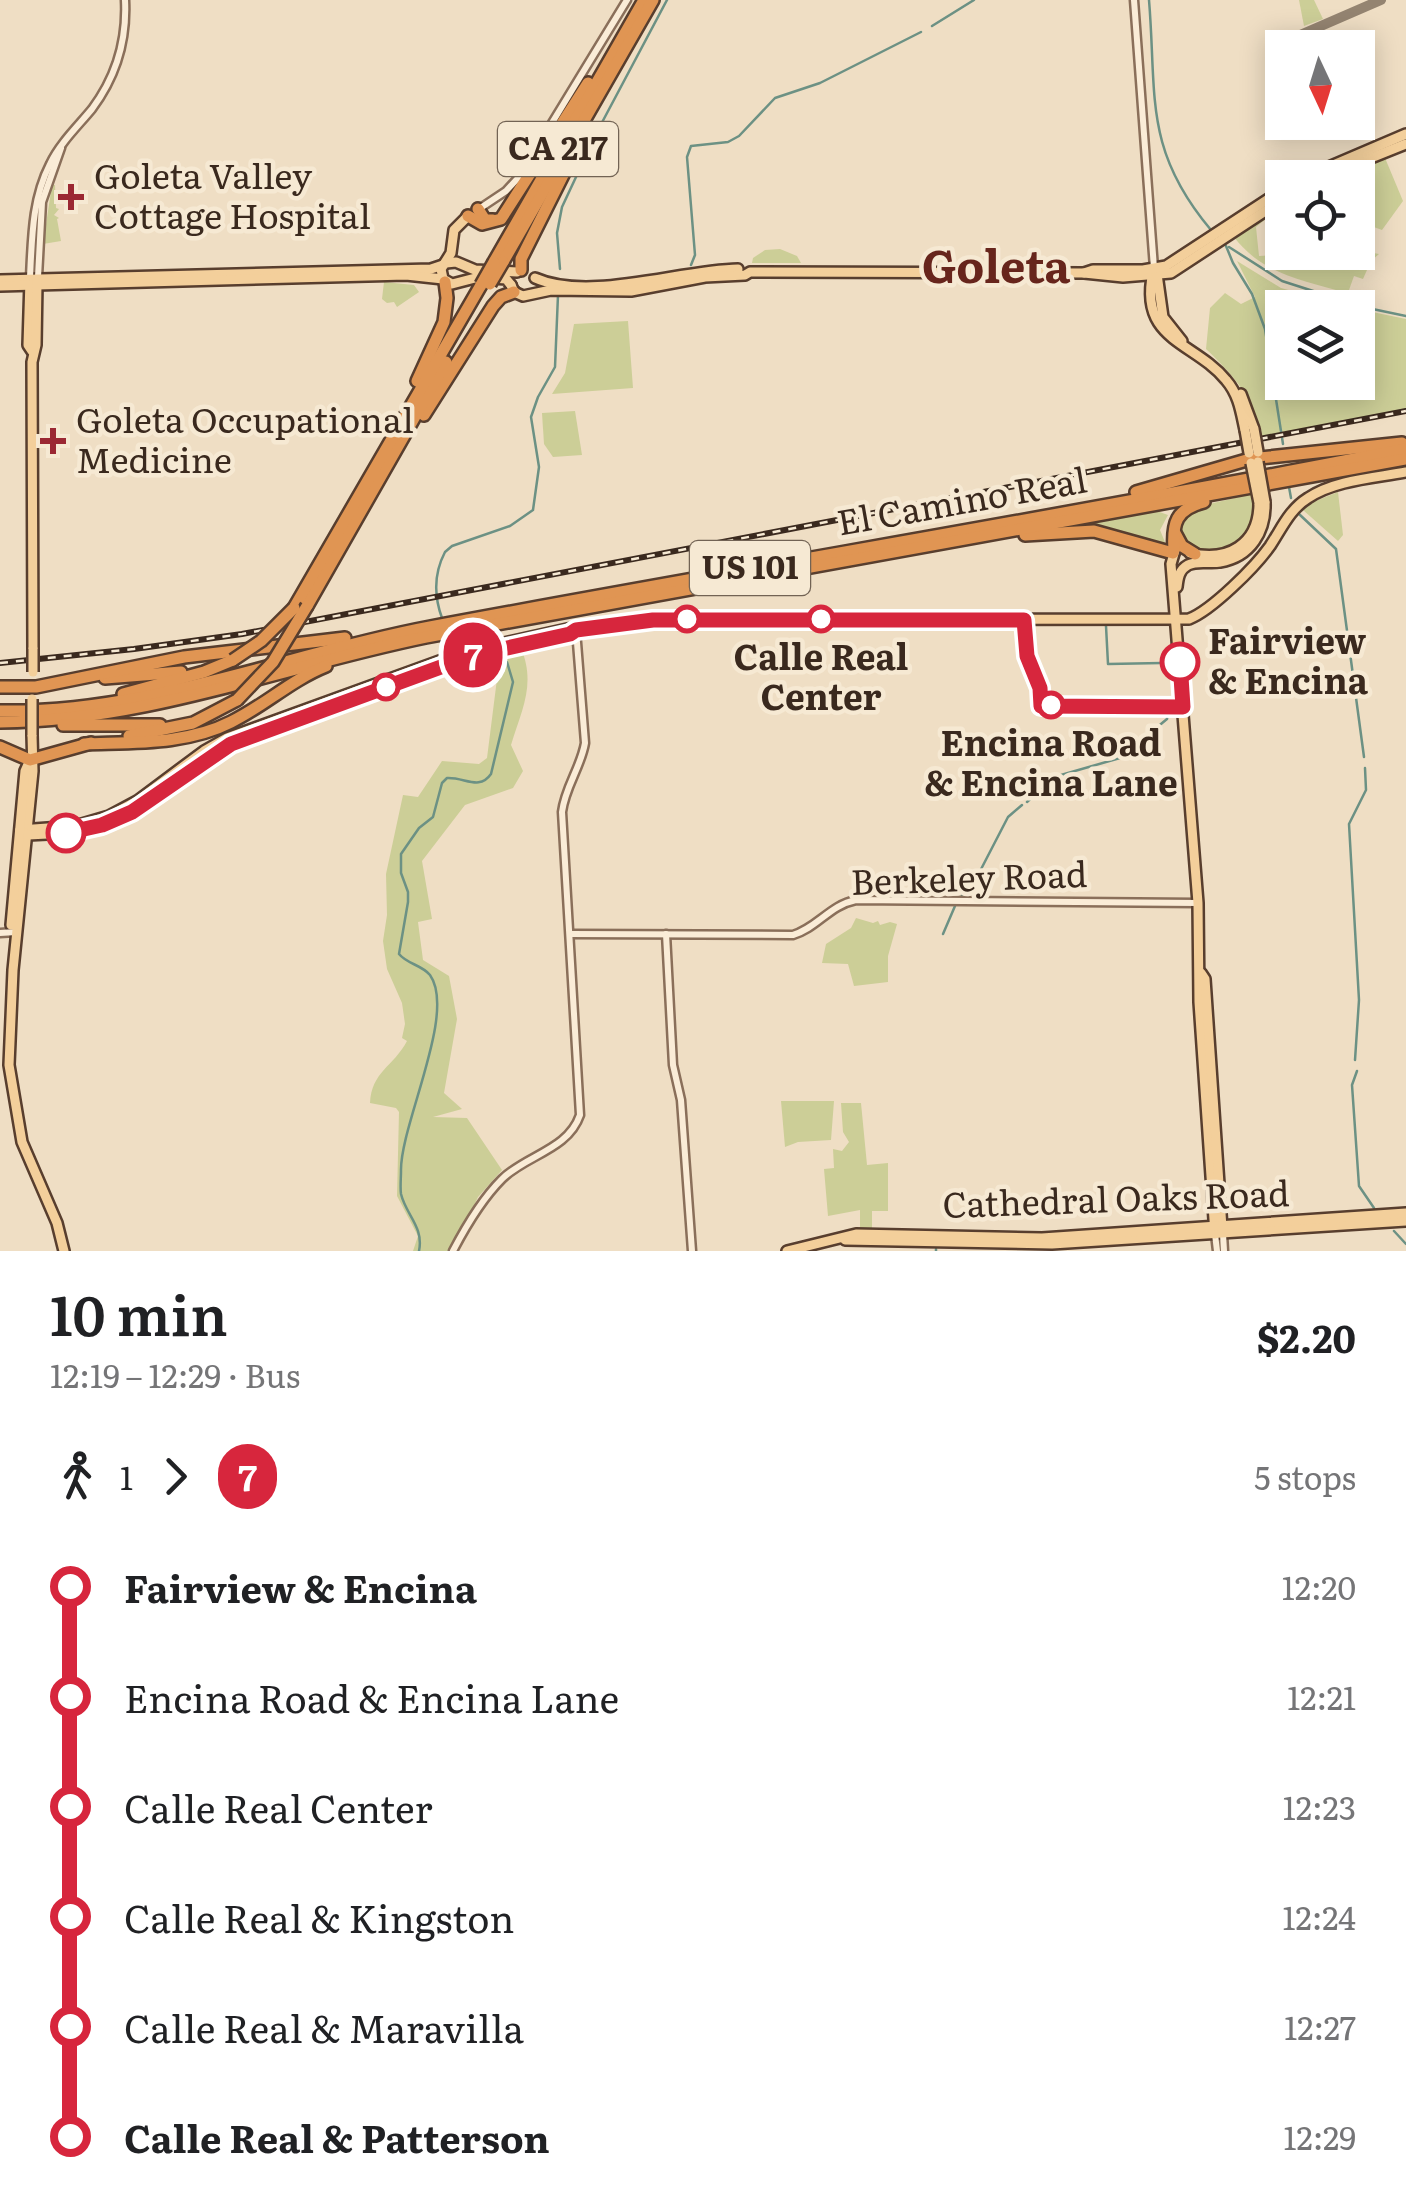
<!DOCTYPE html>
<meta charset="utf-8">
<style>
body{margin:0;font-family:Literata,serif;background:#f2f2f2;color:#202124;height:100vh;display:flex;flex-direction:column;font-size:38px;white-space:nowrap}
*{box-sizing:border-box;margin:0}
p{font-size:32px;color:#757577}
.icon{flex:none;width:55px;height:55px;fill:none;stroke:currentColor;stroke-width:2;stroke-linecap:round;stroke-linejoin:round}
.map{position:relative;height:1251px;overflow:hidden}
.side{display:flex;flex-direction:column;background:#fff;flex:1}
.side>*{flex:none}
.badge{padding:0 20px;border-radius:32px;font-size:35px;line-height:65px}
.needle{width:65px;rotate:176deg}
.tools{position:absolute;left:1265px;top:30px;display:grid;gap:20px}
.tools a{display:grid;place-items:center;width:110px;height:110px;border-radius:0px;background:#fff;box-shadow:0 5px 25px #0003;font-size:50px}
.map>.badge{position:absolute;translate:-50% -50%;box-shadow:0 0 0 5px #fff}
.legs{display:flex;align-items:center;gap:15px;height:110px;padding:0 50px;font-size:32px}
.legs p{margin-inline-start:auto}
.overview{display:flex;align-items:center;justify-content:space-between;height:170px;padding:0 50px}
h1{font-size:55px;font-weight:600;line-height:75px}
ul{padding:0 50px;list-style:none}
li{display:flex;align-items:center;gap:35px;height:110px;font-size:38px}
li i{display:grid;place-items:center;width:15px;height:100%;margin:0 12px;background:currentColor}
li i::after{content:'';width:25px;height:25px;margin:-12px;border:8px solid;border-radius:50%;background:#fff}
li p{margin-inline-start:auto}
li:first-child i{background:linear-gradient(#0000 50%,currentColor 0)}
li:last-child i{background:linear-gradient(currentColor 50%,#0000 0)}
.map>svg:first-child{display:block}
.green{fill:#ccce97}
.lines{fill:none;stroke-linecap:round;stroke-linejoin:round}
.stream{stroke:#6c9184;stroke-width:2.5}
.taxiway{stroke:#948471;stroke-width:10}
.minor-casing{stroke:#8a6f5a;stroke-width:11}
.major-casing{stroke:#583e2e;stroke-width:14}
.highway-casing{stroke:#583e2e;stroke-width:16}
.minor{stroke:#faecd7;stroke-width:6}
.major{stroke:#f3cf9b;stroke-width:9}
.highway{stroke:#e09553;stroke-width:11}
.rail-casing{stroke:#3a291e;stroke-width:6}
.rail{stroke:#f6e9d3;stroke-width:2.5;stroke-dasharray:8;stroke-linecap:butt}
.major-bridge-casing{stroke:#583e2e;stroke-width:14;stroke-linecap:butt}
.highway-bridge-casing{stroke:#583e2e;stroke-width:16;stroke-linecap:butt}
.major-bridge{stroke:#f3cf9b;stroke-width:9}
.highway-bridge{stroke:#e09553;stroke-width:11}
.line-1-casing{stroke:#fff;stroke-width:22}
.line-1{stroke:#d7263d;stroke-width:15}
.poi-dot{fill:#9b2833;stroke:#f6e9d3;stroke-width:4}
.stop-1-dot{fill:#fff;stroke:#d7263d;stroke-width:5}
.labels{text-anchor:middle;stroke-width:9;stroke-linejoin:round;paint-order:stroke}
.shield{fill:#f6e9d3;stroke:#726354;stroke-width:2.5}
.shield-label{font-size:32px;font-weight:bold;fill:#3a291e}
.poi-label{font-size:35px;fill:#3a291e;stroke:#f6e9d3;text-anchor:start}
.street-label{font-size:35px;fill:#3a291e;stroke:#f6e9d3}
.stop-label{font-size:35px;font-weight:bold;fill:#3a291e;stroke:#f6e9d3}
.district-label{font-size:45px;font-weight:bold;fill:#67251c;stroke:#f6e9d3}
</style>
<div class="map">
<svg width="1406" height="1251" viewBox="0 0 1406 1251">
<rect width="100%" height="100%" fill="#efdec4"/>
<g class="green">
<path d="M1299,0H1314L1323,19L1304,26Z"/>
<path d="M1385,158L1403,201L1382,230L1371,226L1356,173L1334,178Z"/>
<path d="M52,185H55L56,208L59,209L54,215L59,218L57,219L61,241L43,244Z"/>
<path d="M1282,206L1256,227L1259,256L1358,250L1379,254L1371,261L1363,279L1354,276L1349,290L1353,292L1346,293C1303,280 1263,275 1234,237Z"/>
<path d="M780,249L797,256L801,263H752L753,258L765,250Z"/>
<path d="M1237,261L1281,288L1352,307L1282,308V382H1358V309L1406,319V409L1262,437C1255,399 1233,375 1206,349L1210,308L1225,293L1241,304L1255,297Z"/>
<path d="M384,282L414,285L419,292L397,307L394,302L387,303L382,299Z"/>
<path d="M628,321L633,388L552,394L565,373L574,324Z"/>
<path d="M575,411L582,455L553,457L544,444L542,413Z"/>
<path d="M1338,492L1343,535L1338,541L1303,510L1313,502Z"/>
<path d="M1252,494C1260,545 1216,569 1178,535L1180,518L1196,507Z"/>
<path d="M1154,510L1168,515L1160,530L1167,547L1071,528L1070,524Z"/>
<path d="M521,648C536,684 522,709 511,745L523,771L513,788L465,805L422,861L432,919L418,922L423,960L449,976L457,1019L444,1093L462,1109L433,1117L467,1118L502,1170L478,1197L453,1251H413L418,1236L397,1196L399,1112L396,1108L370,1103C371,1072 394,1066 407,1041L402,1038L405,1024L402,1003L387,969L383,941L387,915L386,874L403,795L418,797L442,761L479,764L487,758L497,679L488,656Z"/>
<path d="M856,918L873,923L878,921L880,925L890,922L897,924L888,956V982L854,986L848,964L822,963L826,944L851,928Z"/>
<path d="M781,1101H834L831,1140L798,1142L785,1147Z"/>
<path d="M841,1103H861L867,1165L888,1163V1211H872V1228H860V1210L828,1216L824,1169L834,1168L833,1149L842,1151L849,1142L843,1132Z"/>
</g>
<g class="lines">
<g class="stream">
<path d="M1149,0C1157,96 1143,149 1211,230"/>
<path d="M932,26L974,0"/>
<path d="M1226,246L1233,263L1252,294L1265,329L1283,444"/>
<path d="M1229,247L1282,281L1363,307L1406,316"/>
<path d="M691,265L695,255L687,157L691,146L728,142L739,136L775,98L820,83L921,32"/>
<path d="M560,269L557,233L562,207L598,130L667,0"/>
<path d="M1289,487L1291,498"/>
<path d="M1299,514L1336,549L1364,757"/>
<path d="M442,618C434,596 434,573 445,552L452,546L510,526L533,510L539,467L531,417L538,397L555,367L558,295"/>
<path d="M1106,626L1108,664L1162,663"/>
<path d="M454,637L474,646"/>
<path d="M1027,802L1054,777L1120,758L1167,719L1168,711"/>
<path d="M962,895L978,875L1008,817L1022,805"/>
<path d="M943,934L955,906"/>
<path d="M1355,1060L1359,1000L1349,824L1366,790L1365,768"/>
<path d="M1357,1071L1352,1085L1359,1186L1374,1208"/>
<path d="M1394,1231L1406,1244"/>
<path d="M419,1251C424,1227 406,1215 401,1194C400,1187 401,1178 401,1171C400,1125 457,1013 430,975C422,965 407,964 399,954L408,902V892L401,873V854L419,828L433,817L442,783L447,778C465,777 479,791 491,774L513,682L507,662L486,651"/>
<path d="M936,1251V1249"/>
</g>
<path class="taxiway" d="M1284,42L1381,0"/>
<g class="minor-casing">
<g id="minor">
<path d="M1134,0L1154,268"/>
<path d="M479,209L506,191L519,177L627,0"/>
<path d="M30,277C32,238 32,199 50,164C60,143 78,126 92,109C116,77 127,39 125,0"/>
<path d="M38,277L42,202L61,148"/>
<path d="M1024,620L1027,656L1040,688L1041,705"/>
<path d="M0,933L16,932"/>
<path d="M570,934L793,935C817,928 830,905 856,900L1198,903"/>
<path d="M666,934L673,1065L681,1100L692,1251"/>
<path d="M1215,1234L1217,1251"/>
<path d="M1223,1234L1224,1251"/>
<path d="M453,1251C466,1226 482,1199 502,1179C526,1155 568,1150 580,1115L562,812C565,787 581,767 585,743L576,630"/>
</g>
</g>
<g class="major-casing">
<g id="major">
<path d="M1303,178L1406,134"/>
<path d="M1321,178L1406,144"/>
<path d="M468,216L454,230L451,253L441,269L443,279L452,284L479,277L506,279L511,285"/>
<path d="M446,263L456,262L475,270L517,272"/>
<path d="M1153,272C1138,341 1194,341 1226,380C1239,395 1241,412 1245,430"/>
<path d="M1084,273L1123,277L1171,273L1282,200"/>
<path d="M1157,274L1163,317L1182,341"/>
<path d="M535,278C589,302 679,270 738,269"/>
<path d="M0,280L431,269L443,265"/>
<path d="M30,280L28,345L32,351"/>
<path d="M511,285L514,292L523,296L551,290L631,291L705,277L745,275L750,272L1084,273L1093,270H1143L1166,266L1282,190"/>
<path d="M0,286L406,275L443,279"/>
<path d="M1241,394L1254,429"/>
<path d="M1175,550L1171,564L1198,903L1199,1002L1215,1234"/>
<path d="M1190,553C1227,562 1259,545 1259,503"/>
<path d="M1177,587C1178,578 1179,570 1188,565C1197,560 1210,564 1220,562C1251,557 1266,531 1265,502"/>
<path d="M33,649L32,362L36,345L37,283"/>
<path d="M32,735L33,771L13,970L9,1065L22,1142L57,1223L64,1251"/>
<path d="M20,830L75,826L109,816L137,801L204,751L227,738L464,652L567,629L642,620L1189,619C1212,610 1255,567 1270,546C1282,528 1289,510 1308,498C1335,480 1374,478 1406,472"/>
<path d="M20,830L28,835L67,833L113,821L140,808L229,744L477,654"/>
<path d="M11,925L25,771L30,760"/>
<path d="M1201,973L1205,979L1222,1228"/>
<path d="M845,1240L1052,1244L1406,1221"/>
<path d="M787,1251L856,1234L1042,1238L1406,1213"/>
</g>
</g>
<g class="highway-casing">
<g id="highway">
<path d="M478,209L485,220H493"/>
<path d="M468,216L482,224L501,219L588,83"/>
<path d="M494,262L644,0"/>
<path d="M503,262L653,0"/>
<path d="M521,270V259L577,147"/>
<path d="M417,381L444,322L447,298L445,282"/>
<path d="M424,415L493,306L501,297L514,292"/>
<path d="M1136,492L1250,459L1402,443"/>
<path d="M1175,533L1182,546L1195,554"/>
<path d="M1025,535L1094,531L1173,553"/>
<path d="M1174,550C1172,523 1176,509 1204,502"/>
<path d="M307,606L446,362"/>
<path d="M294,608L481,285"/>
<path d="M105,678L181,672"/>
<path d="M0,687H36L184,657L345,638"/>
<path d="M123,694L204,672L233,660"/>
<path d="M0,711C148,714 286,654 430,627C755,566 1081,513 1406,449"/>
<path d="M0,722C147,721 284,666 426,637L1406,459"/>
<path d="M63,725H160"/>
<path d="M129,736L193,723L237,700"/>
<path d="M84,744C133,742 186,745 231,722C264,706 291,680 326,666"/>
<path d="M0,747L30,760L91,743"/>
</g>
</g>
<use href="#minor" class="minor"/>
<use href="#major" class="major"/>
<use href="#highway" class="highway"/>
<g class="rail-casing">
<path id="rail" d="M0,663L134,649L242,634L1406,411"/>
</g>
<use href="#rail" class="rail"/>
<g class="major-bridge-casing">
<g id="major-bridge">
<path d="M1254,429L1258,452"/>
<path d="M1245,430L1249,453"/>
<path d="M1258,462L1265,502"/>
<path d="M1251,463L1259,503"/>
<path d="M33,672V649"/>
<path d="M32,735V699"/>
</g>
</g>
<g class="highway-bridge-casing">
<g id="highway-bridge">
<path d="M490,284L503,262"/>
<path d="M481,285L494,262"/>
<path d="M233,660L261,641L294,608"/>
<path d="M237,700L273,662L307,606"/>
</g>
</g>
<use href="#major-bridge" class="major-bridge"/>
<use href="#highway-bridge" class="highway-bridge"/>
</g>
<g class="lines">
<g class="line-1-casing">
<path id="line-1" d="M66,833L102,825L132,812L231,744L471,656L570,634L576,630L653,620H1024L1027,656L1040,688L1041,706L1183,707L1180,662"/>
</g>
<use href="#line-1" class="line-1"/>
</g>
<g class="poi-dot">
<path d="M66 182h10v10h10v10h-10v10h-10v-10h-10v-10h10z"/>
<path d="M48 426h10v10h10v10h-10v10h-10v-10h-10v-10h10z"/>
</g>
<g class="stop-1-dot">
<circle cx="687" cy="619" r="12"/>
<circle cx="821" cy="619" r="12"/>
<circle cx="1180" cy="662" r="18"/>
<circle cx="386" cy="687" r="12"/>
<circle cx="1051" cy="705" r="12"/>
<circle cx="66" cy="833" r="18"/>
</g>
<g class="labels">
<g class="shield">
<rect x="498" y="122" width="120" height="54" rx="8"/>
<rect x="690" y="541" width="120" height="54" rx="8"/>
</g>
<g class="shield-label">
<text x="558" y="160">CA 217</text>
<text x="750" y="579">US 101</text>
</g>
<g class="poi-label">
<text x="94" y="189">Goleta Valley<tspan x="94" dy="40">Cottage Hospital</tspan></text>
<text x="76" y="433">Goleta Occupational<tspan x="76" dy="40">Medicine</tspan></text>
</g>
<g class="street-label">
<text transform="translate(962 502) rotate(-10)" y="12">El Camino Real</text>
<text transform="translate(969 879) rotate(-2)" y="12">Berkeley Road</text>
<text transform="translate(1116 1200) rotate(-2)" y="12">Cathedral Oaks Road</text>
</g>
<g class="stop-label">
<text x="1208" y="654" text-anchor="start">Fairview<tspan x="1208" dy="40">&amp; Encina</tspan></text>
<text x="821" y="670">Calle Real<tspan x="821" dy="40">Center</tspan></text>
<text x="1051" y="756">Encina Road<tspan x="1051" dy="40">&amp; Encina Lane</tspan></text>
</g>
<g class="district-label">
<text x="996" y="283">Goleta</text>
</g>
</g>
</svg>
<div class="tools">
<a><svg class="needle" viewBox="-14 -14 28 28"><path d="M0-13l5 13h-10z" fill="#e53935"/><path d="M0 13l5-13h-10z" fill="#757577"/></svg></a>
<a><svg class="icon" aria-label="locate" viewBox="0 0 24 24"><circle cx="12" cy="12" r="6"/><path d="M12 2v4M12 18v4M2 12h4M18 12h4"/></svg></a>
<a><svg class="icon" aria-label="layers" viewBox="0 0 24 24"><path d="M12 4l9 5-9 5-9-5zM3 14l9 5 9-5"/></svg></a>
</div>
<b class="badge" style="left:473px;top:655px;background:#d7263d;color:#fff">7</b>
</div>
<section class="side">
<div class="overview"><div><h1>10 min</h1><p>12:19 – 12:29 · Bus</p></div><b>$2.20</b></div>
<div class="legs"><svg class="icon" aria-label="walk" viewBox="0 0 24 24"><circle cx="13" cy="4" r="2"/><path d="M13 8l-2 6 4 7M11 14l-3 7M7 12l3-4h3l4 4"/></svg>1<svg class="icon" aria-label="forward" viewBox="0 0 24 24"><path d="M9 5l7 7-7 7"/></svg><b class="badge" style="background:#d7263d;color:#fff">7</b><p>5 stops</p></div>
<ul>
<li><i style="color:#d7263d"></i><b>Fairview &amp; Encina</b><p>12:20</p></li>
<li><i style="color:#d7263d"></i><span>Encina Road &amp; Encina Lane</span><p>12:21</p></li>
<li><i style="color:#d7263d"></i><span>Calle Real Center</span><p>12:23</p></li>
<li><i style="color:#d7263d"></i><span>Calle Real &amp; Kingston</span><p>12:24</p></li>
<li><i style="color:#d7263d"></i><span>Calle Real &amp; Maravilla</span><p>12:27</p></li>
<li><i style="color:#d7263d"></i><b>Calle Real &amp; Patterson</b><p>12:29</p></li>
</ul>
</section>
